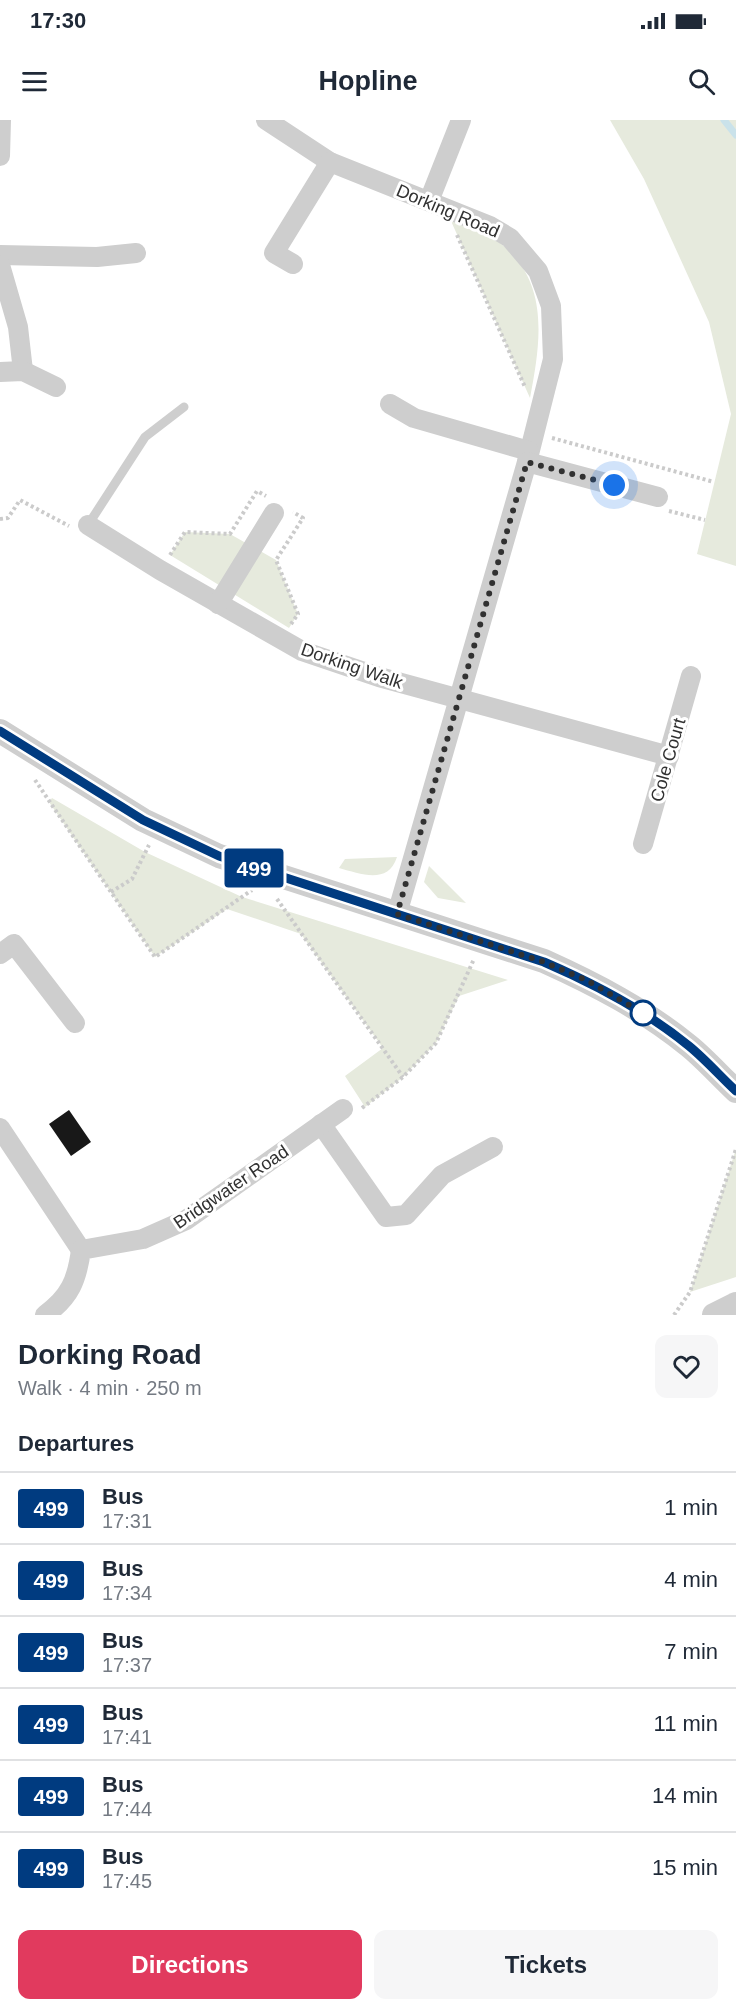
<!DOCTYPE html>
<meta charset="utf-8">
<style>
body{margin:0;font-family:Helvetica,sans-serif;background:#f6f6f7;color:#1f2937;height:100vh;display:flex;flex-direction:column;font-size:22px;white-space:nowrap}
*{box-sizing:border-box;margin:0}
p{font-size:20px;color:#747a83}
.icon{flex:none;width:33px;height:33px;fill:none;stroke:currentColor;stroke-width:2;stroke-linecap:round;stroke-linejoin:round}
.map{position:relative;height:1195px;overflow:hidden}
.sheet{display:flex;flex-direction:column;background:#fff;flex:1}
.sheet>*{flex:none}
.badge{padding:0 12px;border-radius:4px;font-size:21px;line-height:39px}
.you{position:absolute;width:30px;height:30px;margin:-15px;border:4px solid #fff;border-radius:50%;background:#1a73e8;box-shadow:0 0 0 9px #1a73e833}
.map>.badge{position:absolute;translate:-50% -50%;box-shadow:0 0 0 3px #fff}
h2{padding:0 18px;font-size:22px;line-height:54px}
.round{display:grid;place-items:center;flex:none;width:63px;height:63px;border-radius:12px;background:#f6f6f7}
.headline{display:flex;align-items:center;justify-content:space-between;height:102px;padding:0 18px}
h1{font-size:28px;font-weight:600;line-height:45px}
.action{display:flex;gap:12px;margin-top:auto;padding:12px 18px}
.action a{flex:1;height:69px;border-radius:12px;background:#e13a5e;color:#fff;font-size:24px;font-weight:600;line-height:69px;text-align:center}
.action a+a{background:#f6f6f7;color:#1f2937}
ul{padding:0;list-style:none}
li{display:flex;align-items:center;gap:18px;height:72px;padding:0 18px;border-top:2px solid #e0e1e3}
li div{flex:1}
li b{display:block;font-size:22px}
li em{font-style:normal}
li .badge{min-width:66px;font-weight:700;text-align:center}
.status{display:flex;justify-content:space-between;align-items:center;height:42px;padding:0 30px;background:#fff;direction:ltr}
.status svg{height:16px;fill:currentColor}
header{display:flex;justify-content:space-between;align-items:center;height:78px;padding:0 18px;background:#fff;font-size:27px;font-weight:600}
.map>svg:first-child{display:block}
.green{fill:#e6eadd}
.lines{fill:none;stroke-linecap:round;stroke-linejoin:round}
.stream{stroke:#cae2ea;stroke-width:7}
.building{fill:#181818}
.path{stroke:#cbcbcb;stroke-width:4;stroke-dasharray:3 3;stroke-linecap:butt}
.service{stroke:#cecece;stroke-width:9}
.minor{stroke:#cecece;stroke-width:20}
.tertiary{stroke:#cecece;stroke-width:24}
.line-casing{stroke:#fff;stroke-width:14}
.line{stroke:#003b80;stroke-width:9}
.walk{stroke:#313131;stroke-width:6;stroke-dasharray:0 10.8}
.stop-dot{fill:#fff;stroke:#003b80;stroke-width:3}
.labels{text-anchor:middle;stroke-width:6;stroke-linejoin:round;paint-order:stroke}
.street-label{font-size:18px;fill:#313131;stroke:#fff}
</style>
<div class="status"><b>17:30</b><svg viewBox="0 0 49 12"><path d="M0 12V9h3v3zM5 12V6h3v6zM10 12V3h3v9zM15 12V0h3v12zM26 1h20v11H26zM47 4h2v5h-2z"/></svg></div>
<header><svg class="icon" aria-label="menu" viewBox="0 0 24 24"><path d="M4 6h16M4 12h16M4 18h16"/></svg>Hopline<svg class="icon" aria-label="search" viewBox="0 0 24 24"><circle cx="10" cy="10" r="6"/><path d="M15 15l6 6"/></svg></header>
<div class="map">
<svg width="736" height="1195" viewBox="0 0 736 1195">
<rect width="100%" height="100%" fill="#fff"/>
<g class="green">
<path d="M610,0H736V446L697,434L731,294L709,202L644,59Z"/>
<path d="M451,101C469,108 490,113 505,127C550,167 540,225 530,278Z"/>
<path d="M185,412L230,414L276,440L298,494L289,508L170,435Z"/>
<path d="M52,678L145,732L242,777L508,860L459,876L436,923L403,957L365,987L345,956L383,928L301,814L227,789L155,837L49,682Z"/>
<path d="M397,737C388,765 361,754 339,748L345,739Z"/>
<path d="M429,746L466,783L438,778L424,762Z"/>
<path d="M736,1029V1157L690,1172Z"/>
</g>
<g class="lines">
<path class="stream" d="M724,0L736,15"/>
</g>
<path class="building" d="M69,990L91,1022L71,1036L49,1004Z"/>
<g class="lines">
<g class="path">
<path d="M457,115L525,267"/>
<path d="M552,318L714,362"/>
<path d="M669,391L705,400"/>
<path d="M0,399L8,398L20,380L69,406"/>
<path d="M170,435L185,412L230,414L257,371L266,376"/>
<path d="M291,504L298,494L276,440L303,398L293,392"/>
<path d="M35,660L155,837L252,770"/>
<path d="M111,772L132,759L149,725"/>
<path d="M277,779L403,957"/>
<path d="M362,988L403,957L436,923L474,839"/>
<path d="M674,1195L690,1172L736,1029"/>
</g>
<path class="service" d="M88,405L145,317L184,287"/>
<g class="minor">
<path d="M266,0L330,42L490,106L510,118L538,151L551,186L553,239L527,342L397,794"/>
<path d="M0,36L1,0"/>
<path d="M429,81L461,0"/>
<path d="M0,135L97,137L136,133"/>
<path d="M293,144L274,133L330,42"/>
<path d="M0,145L18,207L23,251"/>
<path d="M0,252L23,251L56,267"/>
<path d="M390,284L414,298L529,331"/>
<path d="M527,342L658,377"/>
<path d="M88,405L160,450L302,531L379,557L669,636"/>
<path d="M218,484L274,393"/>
<path d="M643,724L691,556"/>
<path d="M0,834L14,824L75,903"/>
<path d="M321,1004L386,1097L406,1095L442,1055L493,1027"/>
<path d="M0,1008L81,1130"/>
<path d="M45,1195C70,1177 77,1160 81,1130L143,1119L186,1100L343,989"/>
</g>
<g class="tertiary">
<path d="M0,611L143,700L219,736L544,841C595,864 645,890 689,926C705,939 720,956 736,971"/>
<path d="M714,1195L736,1184"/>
</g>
</g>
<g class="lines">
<g class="line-casing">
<path id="line" d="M0,611L143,700L219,736L544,842C595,864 645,890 689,926C705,939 720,956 736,971"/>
</g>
<use href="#line" class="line"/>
<path class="walk" d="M614,365L527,342L397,794L544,842L586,860L643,893"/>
</g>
<circle class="stop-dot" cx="643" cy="893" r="12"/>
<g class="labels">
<g class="street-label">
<text transform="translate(448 91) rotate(23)" y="6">Dorking Road</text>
<text transform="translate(352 546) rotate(19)" y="6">Dorking Walk</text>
<text transform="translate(668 640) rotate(-74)" y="6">Cole Court</text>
<text transform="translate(231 1067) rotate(-34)" y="6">Bridgwater Road</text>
</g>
</g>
</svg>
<div class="you" style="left:614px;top:365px"></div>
<b class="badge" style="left:254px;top:748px;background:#003b80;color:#fff">499</b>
</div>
<section class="sheet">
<div class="headline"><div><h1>Dorking Road</h1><p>Walk · 4 min · 250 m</p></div><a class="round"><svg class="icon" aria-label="heart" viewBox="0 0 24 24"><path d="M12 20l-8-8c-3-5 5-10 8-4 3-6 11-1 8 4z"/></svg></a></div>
<h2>Departures</h2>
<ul>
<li><span class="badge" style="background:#003b80;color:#fff">499</span><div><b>Bus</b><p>17:31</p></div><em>1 min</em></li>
<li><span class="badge" style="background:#003b80;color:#fff">499</span><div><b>Bus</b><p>17:34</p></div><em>4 min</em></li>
<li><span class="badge" style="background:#003b80;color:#fff">499</span><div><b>Bus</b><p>17:37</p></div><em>7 min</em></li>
<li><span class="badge" style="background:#003b80;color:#fff">499</span><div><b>Bus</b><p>17:41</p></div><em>11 min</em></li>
<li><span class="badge" style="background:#003b80;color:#fff">499</span><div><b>Bus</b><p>17:44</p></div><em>14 min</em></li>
<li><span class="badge" style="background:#003b80;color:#fff">499</span><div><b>Bus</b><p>17:45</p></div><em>15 min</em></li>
</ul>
<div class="action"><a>Directions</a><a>Tickets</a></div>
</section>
